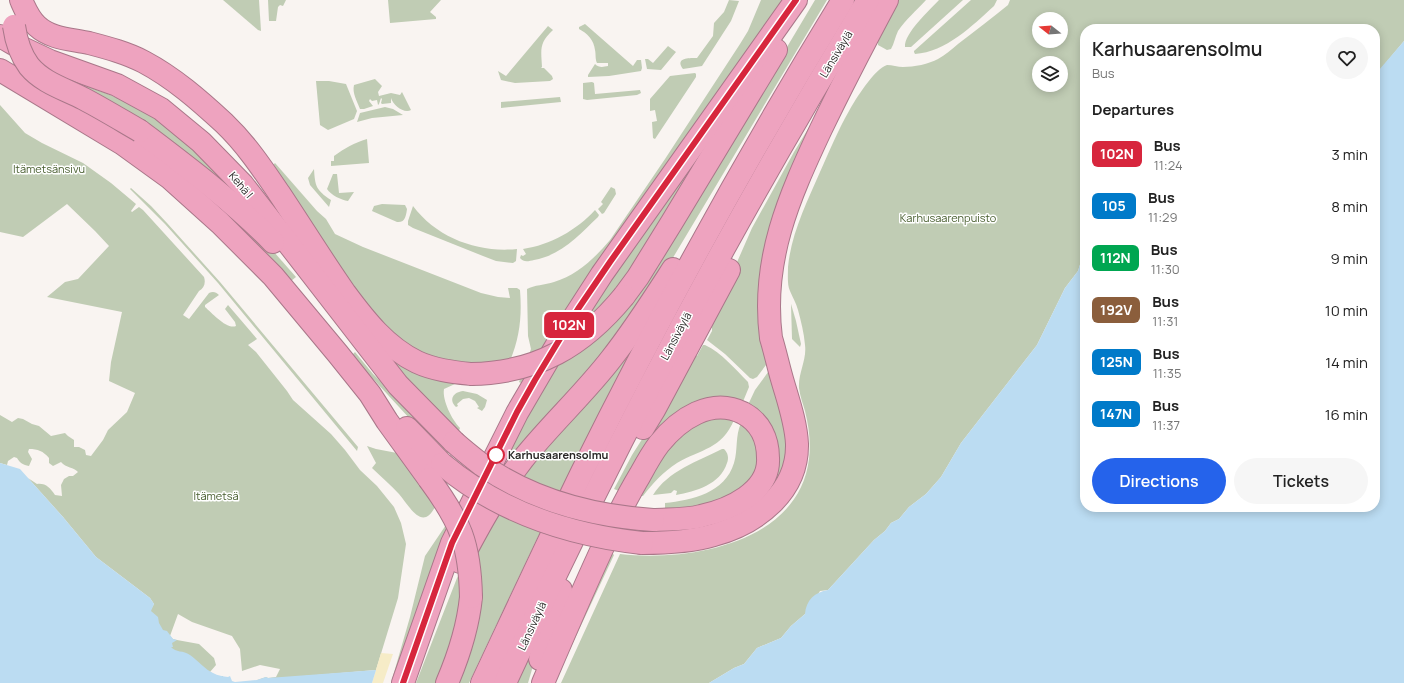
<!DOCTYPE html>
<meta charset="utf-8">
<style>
body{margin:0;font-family:Manrope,sans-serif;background:#f6f6f6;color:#222;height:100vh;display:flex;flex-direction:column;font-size:15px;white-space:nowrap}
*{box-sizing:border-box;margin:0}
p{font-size:13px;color:#767676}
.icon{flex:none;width:22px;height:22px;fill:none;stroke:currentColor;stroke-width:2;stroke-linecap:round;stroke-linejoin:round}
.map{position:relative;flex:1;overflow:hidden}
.panel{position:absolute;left:1080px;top:24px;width:300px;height:488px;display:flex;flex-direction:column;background:#fff;border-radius:16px;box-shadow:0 2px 10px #0003}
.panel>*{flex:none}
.badge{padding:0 8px;border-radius:6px;font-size:14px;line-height:26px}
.needle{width:26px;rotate:287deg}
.tools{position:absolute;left:1032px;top:12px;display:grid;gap:8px}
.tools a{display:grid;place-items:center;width:36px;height:36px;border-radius:50%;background:#fff;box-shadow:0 2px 10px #0003;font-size:20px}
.map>.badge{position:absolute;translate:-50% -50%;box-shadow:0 0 0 2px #fff}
h2{padding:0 12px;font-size:15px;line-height:36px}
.round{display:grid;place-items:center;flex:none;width:42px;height:42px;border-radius:21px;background:#f6f6f6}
.headline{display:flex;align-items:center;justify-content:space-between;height:68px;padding:0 12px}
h1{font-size:19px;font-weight:600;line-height:30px}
.button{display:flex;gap:8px;margin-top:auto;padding:8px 12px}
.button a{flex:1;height:46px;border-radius:24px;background:#2563eb;color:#fff;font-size:16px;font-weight:600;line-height:46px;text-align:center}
.button a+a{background:#f6f6f6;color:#222}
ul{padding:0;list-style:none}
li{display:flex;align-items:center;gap:12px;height:52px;padding:0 12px}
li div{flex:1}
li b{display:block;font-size:15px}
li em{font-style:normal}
li .badge{min-width:44px;font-weight:700;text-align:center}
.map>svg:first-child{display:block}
.green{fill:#c0ccb4;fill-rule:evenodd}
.sand{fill:#f6ecc7}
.water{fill:#bbdcf2}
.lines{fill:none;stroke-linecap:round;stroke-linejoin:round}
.highway-casing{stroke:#a97789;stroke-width:24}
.highway{stroke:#eea3bf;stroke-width:22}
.highway-bridge-casing{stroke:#a97789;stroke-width:24;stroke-linecap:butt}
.highway-bridge{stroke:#eea3bf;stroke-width:22}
.line-casing{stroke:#fff;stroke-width:9}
.line{stroke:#d7263d;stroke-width:6}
.stop-dot{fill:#fff;stroke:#d7263d;stroke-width:2}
.labels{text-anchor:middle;stroke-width:3;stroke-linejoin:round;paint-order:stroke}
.street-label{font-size:11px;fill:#282625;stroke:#fff}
.park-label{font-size:11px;fill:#475d2e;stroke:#fff}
.stop-label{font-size:11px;font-weight:bold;fill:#282625;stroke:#fff;text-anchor:start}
</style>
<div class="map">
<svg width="1404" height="683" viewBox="0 0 1404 683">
<rect width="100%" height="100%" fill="#f9f4f1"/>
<g class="green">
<path d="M223,0H259L261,31L258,30Z"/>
<path d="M268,0H286L283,6L280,5L278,7L276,21H269Z"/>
<path d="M388,0H441L430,12L436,17V19L390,23Z"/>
<path d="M729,0L739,1L731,21L702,66L683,69C674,57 691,58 697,58L713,36L714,23L724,12Z"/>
<path d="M761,0H786L536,359L521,383L519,382L531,349L528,336L527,289C534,285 545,285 554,282C577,275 594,259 610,240L665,159L740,44L748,31Z"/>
<path d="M815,0H827L668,266L630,322L516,458L504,451L548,368L572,357L753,104Z"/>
<path d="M898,0H926C917,10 905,20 898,31C895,37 894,44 891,49L887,50L878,45V38Z"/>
<path d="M939,0H963L911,47H905C904,33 930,10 939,0Z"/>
<path d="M971,0H997L994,6C972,26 946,52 915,54L914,52V51Z"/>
<path d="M1010,0H1404V41L1379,71L1375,73V29H1085V255L1082,258L1078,271L1065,288L1037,345L961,443L941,477L926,494L909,507L899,519L891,523L885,531L874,540L828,590L820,591L805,614L791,626L781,638L757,648L744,664L734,668L709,683H561L620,554C689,562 799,543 809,459C811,443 809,427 805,411C803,404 800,396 799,388C798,373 807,360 805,345C804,333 801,321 798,310C796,303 793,298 790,291C787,285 788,275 788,267C791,234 807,202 820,172C829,152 838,130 849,111C855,100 875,68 887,65C892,65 898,67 903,67C914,67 929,64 938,59C945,55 952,49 958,44C975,31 992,18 1008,5ZM1039,19H1061V41H1039ZM1039,63H1061V85H1039Z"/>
<path d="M585,24L633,66L637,60H641L642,68L641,71L609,76L588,77V75L595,64C599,68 603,67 608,66V63H597C595,59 596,54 595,50C594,40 587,33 579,29V27Z"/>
<path d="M548,26L553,30C539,43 541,49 542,67L541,68H544L552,76L553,79L550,81L515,83L501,80L498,71L506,76Z"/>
<path d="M668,46L676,52L661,70L647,69L645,59H648L653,63Z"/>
<path d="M843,62L790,181L769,361L757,377L753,379L750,378L725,354L707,340L712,331V328L709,326L752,228L794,152L814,119L829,87Z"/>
<path d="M695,73L696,74V77L655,139L653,138L652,122L657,121L655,110L650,111V99L670,76Z"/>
<path d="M375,79L382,86L378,92L379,96L391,93L400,95L402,92L411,110C404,114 393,105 391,98V103L382,104L381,103L382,99L381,98L379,104L378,105L377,100L372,101L370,99L369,101L373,106L364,109H360C357,101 352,93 354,85Z"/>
<path d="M70,81C108,93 148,108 178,134C198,151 216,172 235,191L233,195Z"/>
<path d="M316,81H329L346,84L357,111L354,119L328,130L320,125Z"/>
<path d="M592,82L594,83L595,94L640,90L641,93L637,95L587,100L583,99V83Z"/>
<path d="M560,97L561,102L501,108V102Z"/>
<path d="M0,105L25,133L42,143L83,163L111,183L136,204L131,211L132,212L139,207L143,210L204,277C206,283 204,288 199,291L183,315L189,319L209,293C213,291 216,292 219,295L205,305V307C212,313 227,330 236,326L235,322L225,309L228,305L257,339L248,345L256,352L287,391L293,400L331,434L345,450L360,470L377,486L394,507L401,523L406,544L398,598L376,670L257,680L266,677L268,678L276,677L280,669L260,665L242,671L240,649L232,636L192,622L178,614L170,636L173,639L177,640L199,644L214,658L216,665L210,672L217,676H223V678L160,683L144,621L154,604L150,598L96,557L63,517L28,478L37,484C46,483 50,488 55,495L62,496L61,485L64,479L69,476H73L78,472C74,467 66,468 61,462L53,466L49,463V458C43,451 38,449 29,449L28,452L32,459L29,466C23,465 20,463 17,458L14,457L8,461L7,465L0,463V415L12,422L18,418L23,419L32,424L39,426L51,436L65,433L68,436L74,440V447H79L85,450L86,455L91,456L103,440L108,430L127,412L135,393L109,381L111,362L122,312L47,297L65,282L78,279L109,246L95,231L67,204L23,237L0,232Z"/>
<path d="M385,107L393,109L403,115L372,118L357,122L360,113Z"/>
<path d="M721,122L618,289L574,333Z"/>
<path d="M367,139L369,163L331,166V161H334V156C345,148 354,143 367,139Z"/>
<path d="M275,163L317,211L326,219L335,234L363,247L481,293L498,297L510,298L508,288H517L520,290C522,316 520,337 510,361L471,365L425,355L398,340L359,296L270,168Z"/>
<path d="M314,169C315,186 316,190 331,200L329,207L310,185L308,178Z"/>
<path d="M333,174H337L339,193L354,192L348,201C341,200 331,195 327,189Z"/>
<path d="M611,187L615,189L616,194L604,213L602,214L598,209L603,204L601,202Z"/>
<path d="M131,188L151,206L167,223L220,282L358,447L357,451L218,283L165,224L130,189Z"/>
<path d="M382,204L405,205L407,209C406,216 405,223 397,222L372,211L374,206Z"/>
<path d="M413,206C437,238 478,253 517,249L516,261L513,263L496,261L483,256L413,228L408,225V221Z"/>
<path d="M595,210L599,215L598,217C579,235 562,255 534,260C529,261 524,263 520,258L521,255L523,256L526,254L523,249C550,245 577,230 595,210Z"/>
<path d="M244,222L259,235L296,277L291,281L239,228Z"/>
<path d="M791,304L796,321L801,344L800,347L792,339Z"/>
<path d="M637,339L535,543L469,683H456L460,614L441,670L435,683H416L457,578L489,519L505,494Z"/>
<path d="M703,345H705C722,353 735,369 748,382L749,387L742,404L720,400L619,491L614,489L632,455L695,356H697Z"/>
<path d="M384,350L456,382L455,384L444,389C442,400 452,420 460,428L458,433L420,396Z"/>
<path d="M355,352L373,374L450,449L446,458L364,369L352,355Z"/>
<path d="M771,368L788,424L784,477L744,516L675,533L677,530L675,528L767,488L747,407L755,390Z"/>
<path d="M463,391L477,394L487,400L485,407L482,411L477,408L479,407L475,401L469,398L463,399L457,404L458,406L456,407C448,399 454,392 463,391Z"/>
<path d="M719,416L734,420C722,449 701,449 677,463C663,472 653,483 643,496H638L610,551L614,555L554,683H548C571,627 596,571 625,517C635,496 646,474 660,456C674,438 696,419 719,416Z"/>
<path d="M741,423L755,437L759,462L752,479L737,493L705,505L665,511V503C692,500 725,493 734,463C738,450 735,436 741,423Z"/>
<path d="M367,446L376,449L397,453L436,505C423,533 410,507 399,494C391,485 381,477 372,468L376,463Z"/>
<path d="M722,449H724C728,453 729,458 727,463C720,485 696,491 676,495L677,491L674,490L671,493L653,495C668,471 698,461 722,449Z"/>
<path d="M450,519L451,521L396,683H391L410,617L425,556Z"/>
<path d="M545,625L528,683H516Z"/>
</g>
<path class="sand" d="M381,653L393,654L383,683H372Z"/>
<g class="water">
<path d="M1404,41V683H709L734,668L744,664L757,648L781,638L791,626L805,614C806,600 815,592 828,590L874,540L885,531L891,523L899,519L909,507L926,494L941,477L961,443L1037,345L1065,288L1078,271L1082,258L1085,255V507H1375V73L1379,70Z"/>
<path d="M0,463L20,469L63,517L96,557L150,598L154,604L151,611L158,617L159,623L163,630L167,631L173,639L177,640L172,643L173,647H171C176,653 183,650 190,655C197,660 206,670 213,673C218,676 223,676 228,677L230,676L232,681L235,682L257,680L266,677L268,678L376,670L372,683H0Z"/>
</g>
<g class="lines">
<g class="highway-casing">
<g id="highway">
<path d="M21,0C25,9 29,19 37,26C51,39 71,39 89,43C108,48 127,53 144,62C174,78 199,100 224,123C246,144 262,168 279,193C301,226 322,260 345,293C365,320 386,347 417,362C434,370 453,372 471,374"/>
<path d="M0,36L14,44L50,61L117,85L161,109L201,142L243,185L398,385L454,442"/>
<path d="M0,70L123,144L170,178L220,223L273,276L338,354L370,394L387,421L429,479"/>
<path d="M140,131C186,166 233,201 273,242"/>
<path d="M624,296L638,277L672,222L776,50"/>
<path d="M407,428L442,464"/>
<path d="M643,428L654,410L729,270"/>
<path d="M642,543C666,543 691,542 714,535C757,523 798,492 797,444C796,422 788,400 782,379C778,365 775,351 771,338C761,260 789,197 821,129C842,85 864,43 887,0"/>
<path d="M460,562C479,526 498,491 523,459C551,424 584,394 611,359C634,330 653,300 673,269"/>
<path d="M540,659L561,590"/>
<path d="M403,683L452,543L517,413L562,336L602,274L796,0"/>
<path d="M447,683C459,655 468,627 471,597"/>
<path d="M482,683C515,613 548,542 582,472C662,311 749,153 843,0"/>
<path d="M505,683C612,448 734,220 868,0"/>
<path d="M543,683C564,634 585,585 608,536C618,515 628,495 640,475C646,464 652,453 659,444C679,419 711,397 743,413C760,422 768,439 768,458C770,492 729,510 701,516C686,520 669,519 653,520"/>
</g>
</g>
<use href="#highway" class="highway"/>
<g class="highway-bridge-casing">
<g id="highway-bridge">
<path d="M14,26C16,40 20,54 29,66C43,83 65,89 84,99C103,109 121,120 140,131"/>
<path d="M471,374C537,373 583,346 624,296"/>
<path d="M454,442C463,450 473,458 482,465C532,500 593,516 653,520"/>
<path d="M442,464C499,512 569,535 642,543"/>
<path d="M429,479C460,521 470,544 471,597"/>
</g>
</g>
<use href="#highway-bridge" class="highway-bridge"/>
</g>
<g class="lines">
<g class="line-casing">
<path id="line" d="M403,683L452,543L517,412L535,380L578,309L610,262L796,0"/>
</g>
<use href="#line" class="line"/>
</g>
<circle class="stop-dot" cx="496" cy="455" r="8"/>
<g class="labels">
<g class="street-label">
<text transform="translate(836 54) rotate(-59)" y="4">Länsiväylä</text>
<text transform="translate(241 185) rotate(50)" y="4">Kehä I</text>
<text transform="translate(676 336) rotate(-62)" y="4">Länsiväylä</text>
<text transform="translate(532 626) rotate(-65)" y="4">Länsiväylä</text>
</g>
<g class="park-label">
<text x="49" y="173">Itämetsänsivu</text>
<text x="948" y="222">Karhusaarenpuisto</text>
<text x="216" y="500">Itämetsä</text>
</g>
<g class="stop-label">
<text x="508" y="459">Karhusaarensolmu</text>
</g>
</g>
</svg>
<div class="tools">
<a><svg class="needle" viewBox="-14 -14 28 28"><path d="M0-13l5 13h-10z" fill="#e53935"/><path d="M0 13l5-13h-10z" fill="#767676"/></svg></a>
<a><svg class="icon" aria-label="layers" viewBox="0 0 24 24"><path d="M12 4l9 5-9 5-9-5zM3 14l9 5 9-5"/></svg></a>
</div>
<b class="badge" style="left:569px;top:325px;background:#d7263d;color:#fff">102N</b>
<section class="panel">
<div class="headline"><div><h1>Karhusaarensolmu</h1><p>Bus</p></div><a class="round"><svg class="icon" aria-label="heart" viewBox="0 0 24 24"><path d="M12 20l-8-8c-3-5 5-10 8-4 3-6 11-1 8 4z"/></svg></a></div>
<h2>Departures</h2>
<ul>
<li><span class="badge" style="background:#d7263d;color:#fff">102N</span><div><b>Bus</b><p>11:24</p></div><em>3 min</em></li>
<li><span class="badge" style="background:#007ac9;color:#fff">105</span><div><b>Bus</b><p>11:29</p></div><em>8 min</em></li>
<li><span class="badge" style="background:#00a651;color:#fff">112N</span><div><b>Bus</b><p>11:30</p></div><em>9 min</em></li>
<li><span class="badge" style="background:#8b5e3c;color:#fff">192V</span><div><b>Bus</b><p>11:31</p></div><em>10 min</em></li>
<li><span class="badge" style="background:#007ac9;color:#fff">125N</span><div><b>Bus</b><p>11:35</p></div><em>14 min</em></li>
<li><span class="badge" style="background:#007ac9;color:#fff">147N</span><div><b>Bus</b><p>11:37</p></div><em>16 min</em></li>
</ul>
<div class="button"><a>Directions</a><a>Tickets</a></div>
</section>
</div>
